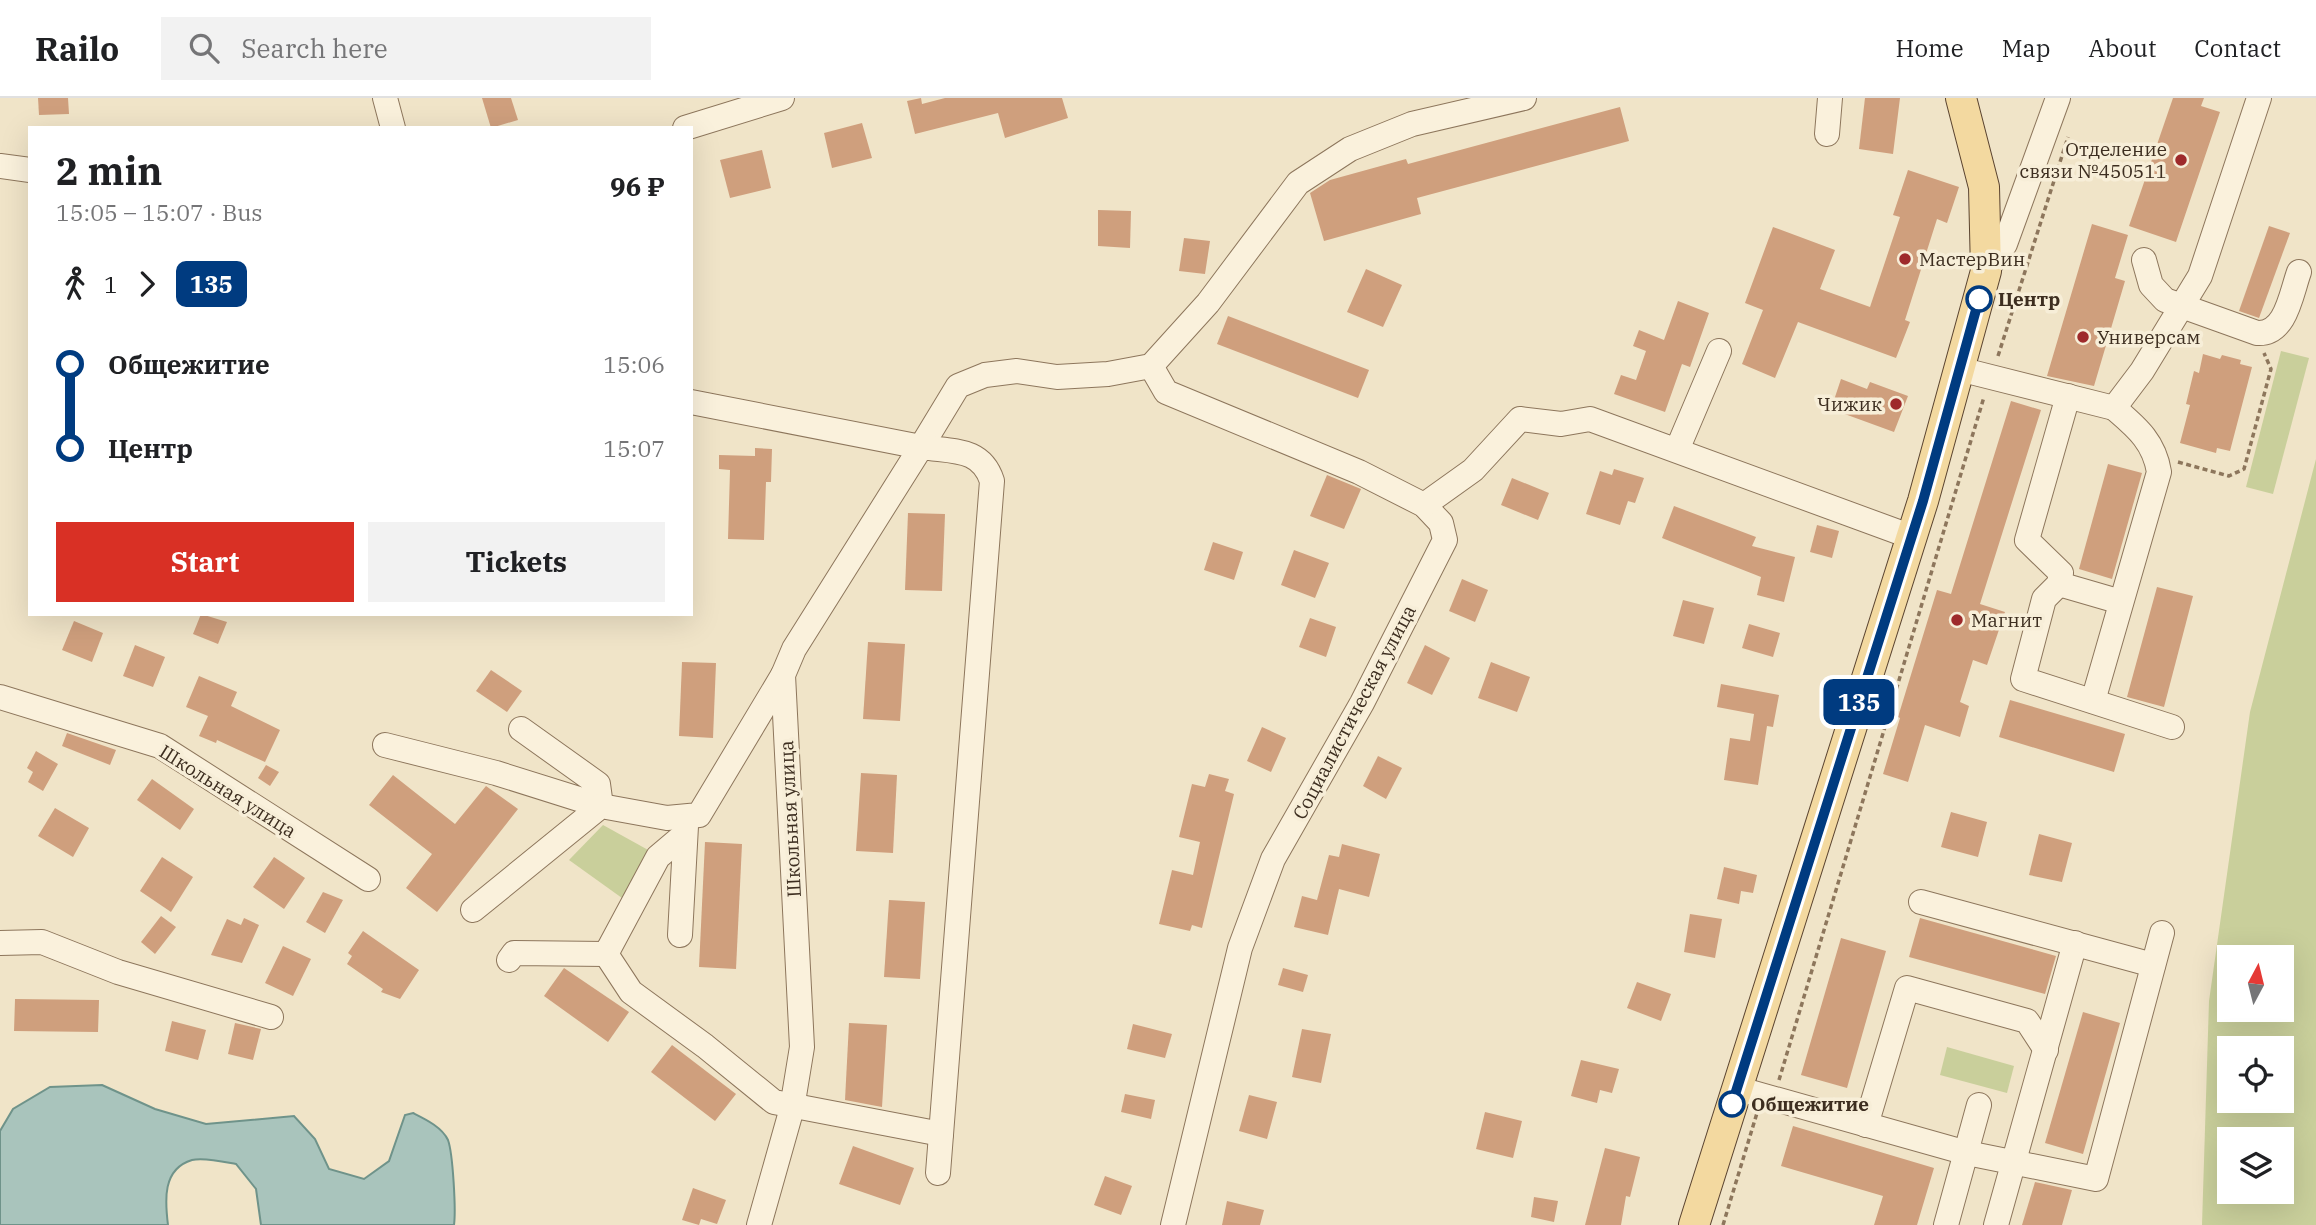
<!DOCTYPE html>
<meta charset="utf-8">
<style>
body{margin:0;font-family:"IBM Plex Serif",serif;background:#f2f2f2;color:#202124;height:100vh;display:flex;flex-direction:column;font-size:26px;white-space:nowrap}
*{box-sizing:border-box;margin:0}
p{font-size:23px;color:#757577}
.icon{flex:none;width:38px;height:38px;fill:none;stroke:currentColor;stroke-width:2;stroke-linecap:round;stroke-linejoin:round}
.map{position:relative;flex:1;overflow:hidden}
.panel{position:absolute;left:28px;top:28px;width:665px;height:490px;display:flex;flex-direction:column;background:#fff;border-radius:0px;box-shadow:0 7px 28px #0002}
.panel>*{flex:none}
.badge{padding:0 14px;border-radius:10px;font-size:24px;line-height:46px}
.needle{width:46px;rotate:7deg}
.fabs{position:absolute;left:2217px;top:847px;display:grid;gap:14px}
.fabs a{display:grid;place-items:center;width:77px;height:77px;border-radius:0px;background:#fff;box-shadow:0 7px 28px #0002;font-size:35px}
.map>.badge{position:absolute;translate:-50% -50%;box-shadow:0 0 0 4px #fff}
.legs{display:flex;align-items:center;gap:10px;height:77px;padding:0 28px;font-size:23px}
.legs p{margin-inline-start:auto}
.overview{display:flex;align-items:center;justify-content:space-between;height:119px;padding:0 28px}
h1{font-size:38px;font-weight:800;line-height:52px}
.cta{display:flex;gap:14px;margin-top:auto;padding:14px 28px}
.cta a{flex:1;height:80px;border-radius:0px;background:#d93025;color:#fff;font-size:28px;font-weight:800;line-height:80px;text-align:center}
.cta a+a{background:#f2f2f2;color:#202124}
ul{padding:0 28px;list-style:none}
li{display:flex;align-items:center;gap:24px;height:84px;font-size:26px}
li i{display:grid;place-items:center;width:10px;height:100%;margin:0 9px;background:currentColor}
li i::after{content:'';width:18px;height:18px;margin:-9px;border:5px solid;border-radius:50%;background:#fff}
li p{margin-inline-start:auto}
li:first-child i{background:linear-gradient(#0000 50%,currentColor 0)}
li:last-child i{background:linear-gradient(currentColor 50%,#0000 0)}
header{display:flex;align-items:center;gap:42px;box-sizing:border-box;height:98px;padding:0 35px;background:#fff;border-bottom:2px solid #e0e0e0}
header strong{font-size:33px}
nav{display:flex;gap:38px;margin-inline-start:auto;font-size:24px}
.search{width:490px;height:63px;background:#f2f2f2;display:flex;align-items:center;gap:18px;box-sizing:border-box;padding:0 24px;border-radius:0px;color:#757577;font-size:26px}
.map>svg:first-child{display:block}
.green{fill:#c9cf9b;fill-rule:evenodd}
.water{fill:#a9c4bc;stroke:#6f938a;stroke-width:2}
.building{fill:#cf9f7d}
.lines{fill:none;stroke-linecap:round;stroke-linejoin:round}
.minor-casing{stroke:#8d765c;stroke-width:26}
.major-casing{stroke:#5b4430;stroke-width:32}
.path{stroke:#8d765c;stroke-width:3.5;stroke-dasharray:5 3.5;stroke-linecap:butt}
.minor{stroke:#faf1dc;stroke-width:24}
.major{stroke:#f3d9a0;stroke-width:30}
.line-1-casing{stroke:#fff;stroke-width:16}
.line-1{stroke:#003b80;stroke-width:10}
.poi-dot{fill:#9e2a2b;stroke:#f7eed8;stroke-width:2.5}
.stop-1-dot{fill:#fff;stroke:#003b80;stroke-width:3.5}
.labels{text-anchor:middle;stroke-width:7;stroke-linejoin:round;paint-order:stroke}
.poi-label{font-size:19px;fill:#3d2e20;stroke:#f7eed8;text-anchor:start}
.stop-label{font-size:19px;font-weight:bold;fill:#3d2e20;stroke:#f7eed8;text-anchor:start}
.street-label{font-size:19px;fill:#3d2e20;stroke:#f7eed8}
</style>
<header>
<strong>Railo</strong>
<div class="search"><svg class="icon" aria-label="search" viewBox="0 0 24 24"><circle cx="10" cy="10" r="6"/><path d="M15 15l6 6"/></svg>Search here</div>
<nav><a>Home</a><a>Map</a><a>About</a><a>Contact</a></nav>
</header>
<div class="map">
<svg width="2316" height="1127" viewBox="0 0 2316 1127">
<rect width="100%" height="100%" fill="#f0e4c8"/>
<g class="green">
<path d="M2281,253L2309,260L2273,396L2246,389Z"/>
<path d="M2316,361V1127H2202L2209,903L2250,614ZM2282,859V912H2230V859ZM2230,950H2282V1003H2230ZM2230,1041H2282V1094H2230Z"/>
<path d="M603,727L650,753L622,800L569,762Z"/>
<path d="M1947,949L2014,968L2007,995L1940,977Z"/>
</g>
<path class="water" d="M102,987L155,1011L206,1026L294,1018L315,1041L329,1071L364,1081L389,1063L405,1017L413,1015C425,1021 442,1029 448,1042C453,1056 456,1112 454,1127H261L256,1091L236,1066C225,1064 204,1059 192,1062C162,1071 165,1103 168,1127H0V1033L13,1011L50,989Z"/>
<g class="building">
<path d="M38,0H68L69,16L39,17Z"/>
<path d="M482,0H511L518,22L491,30Z"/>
<path d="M921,0L922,6L945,0H1062L1068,20L1005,40L998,15L915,36L907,3Z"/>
<path d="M1865,0H1900L1893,56L1859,51Z"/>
<path d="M2173,0H2204L2201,8L2220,14L2176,144L2129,128Z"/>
<path d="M1620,9L1629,43L1417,100L1421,116L1324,143L1310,95L1330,82L1406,61L1408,66Z"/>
<path d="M862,25L872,60L832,70L824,35Z"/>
<path d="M762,52L771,90L730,100L720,62Z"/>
<path d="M1908,72L1959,89L1947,125L1937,121L1905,222L1910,224L1896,260L1798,224L1775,280L1742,266L1763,212L1745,205L1773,129L1835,152L1820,191L1870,209L1900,119L1893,117Z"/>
<path d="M1098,112L1131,113L1130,150L1098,148Z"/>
<path d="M2092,126L2128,137L2115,180L2125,183L2094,288L2047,278Z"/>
<path d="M2269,128L2290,135L2259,220L2239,213Z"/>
<path d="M1184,140L1210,143L1205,176L1179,173Z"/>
<path d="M1366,171L1402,187L1383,229L1347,214Z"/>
<path d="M1678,203L1709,215L1690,269L1682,266L1665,314L1614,296L1621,277L1636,282L1646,253L1633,248L1639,232L1664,242Z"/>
<path d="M1228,218L1369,272L1358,300L1217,246Z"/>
<path d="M2203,256L2220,261L2222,257L2241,262L2240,266L2252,269L2230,353L2217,350L2216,355L2180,345L2190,307L2186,306L2194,273L2199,275Z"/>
<path d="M1841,281L1867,291L1870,284L1908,298L1894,334L1831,311Z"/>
<path d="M2011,303L2041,312L1980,506L2005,514L1987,567L1973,562L1960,604L1969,608L1960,639L1925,627L1908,684L1883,676L1900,620L1898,619L1937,492L1951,496Z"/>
<path d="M755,350L772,351L771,384H766L764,442L728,441L730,372L719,371V357L755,358Z"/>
<path d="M2108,366L2142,375L2112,481L2079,471Z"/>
<path d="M1614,371L1644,380L1635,405L1628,403L1620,427L1586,416L1600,373L1612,377Z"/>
<path d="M1327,377L1361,391L1344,431L1310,418Z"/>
<path d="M1512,380L1549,395L1538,422L1501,407Z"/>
<path d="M1674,408L1756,439L1752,448L1795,459L1784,504L1757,497L1761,479L1662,440Z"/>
<path d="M908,415L945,416L942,493L905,492Z"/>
<path d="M1817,427L1839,433L1832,460L1810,454Z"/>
<path d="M1213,444L1243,454L1234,482L1204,472Z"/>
<path d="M1294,452L1329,465L1315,500L1281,487Z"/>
<path d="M1462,481L1488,492L1475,524L1449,513Z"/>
<path d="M2157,489L2193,498L2164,609L2127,599Z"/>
<path d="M1683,502L1714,510L1704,546L1673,538Z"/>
<path d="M201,516L227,524L218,546L193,536Z"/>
<path d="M1310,520L1336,529L1326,559L1299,549Z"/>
<path d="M74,523L103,535L92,564L62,552Z"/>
<path d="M1749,526L1780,535L1773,559L1742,550Z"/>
<path d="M868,544L905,546L900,623L863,621Z"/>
<path d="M135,547L165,559L153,589L123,578Z"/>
<path d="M1425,547L1450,560L1432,597L1407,585Z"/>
<path d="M682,564L716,565L713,640L679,638Z"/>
<path d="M1491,564L1530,579L1517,614L1478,600Z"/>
<path d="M491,572L522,593L507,614L476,593Z"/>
<path d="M199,578L237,594L231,608L280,632L265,664L217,642L216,645L199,638L208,618L186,609Z"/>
<path d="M1721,586L1779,597L1773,629L1767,628L1758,687L1724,682L1730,640L1750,643L1754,616L1717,609Z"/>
<path d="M2010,602L2125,636L2114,674L1999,639Z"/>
<path d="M1262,629L1286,640L1271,674L1247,663Z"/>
<path d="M67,635L116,652L110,667L62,648Z"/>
<path d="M36,653L58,666L43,693L28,684L33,674L27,670Z"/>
<path d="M1378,658L1402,670L1386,701L1363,688Z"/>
<path d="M266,667L279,674L270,688L258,680Z"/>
<path d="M861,675L897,677L893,755L856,753Z"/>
<path d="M1209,676L1229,681L1225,693L1234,696L1202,830L1192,827L1190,833L1159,826L1172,772L1193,777L1200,744L1179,739L1192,686L1205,689Z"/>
<path d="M393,677L455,726L486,688L518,711L437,814L406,790L432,756L369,707Z"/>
<path d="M152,681L194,711L180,732L137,702Z"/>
<path d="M55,710L89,730L73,759L38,738Z"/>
<path d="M1951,714L1987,724L1978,759L1941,749Z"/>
<path d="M2039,736L2072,745L2062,784L2029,777Z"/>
<path d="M705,744L742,746L736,871L699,869Z"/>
<path d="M1342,746L1380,756L1369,799L1339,791L1328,837L1294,829L1302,798L1317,802L1329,757L1339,759Z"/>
<path d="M162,759L193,779L171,814L140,793Z"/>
<path d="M274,759L305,780L284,811L253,789Z"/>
<path d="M1724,769L1757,777L1753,795L1741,793L1739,806L1717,801Z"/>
<path d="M323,794L343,802L325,835L306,824Z"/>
<path d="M889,802L925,804L920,881L884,879Z"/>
<path d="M1690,816L1722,821L1715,860L1684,854Z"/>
<path d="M161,818L176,829L155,856L141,844Z"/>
<path d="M244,820L259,827L242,865L211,857L227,821L241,827Z"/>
<path d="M1920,820L2056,858L2045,896L1909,859Z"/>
<path d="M363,833L419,872L400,901L381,894L383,891L347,866L352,858L348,855Z"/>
<path d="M1841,840L1886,853L1847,990L1801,977Z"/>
<path d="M283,848L311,861L293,898L265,885Z"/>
<path d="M564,870L629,914L608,944L544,898Z"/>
<path d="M1283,870L1308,877L1303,894L1278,887Z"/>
<path d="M1637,884L1671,896L1661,923L1627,910Z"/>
<path d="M15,901L99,902L98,934L14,933Z"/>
<path d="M2083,914L2120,925L2083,1056L2045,1045Z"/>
<path d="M172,923L206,932L198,962L165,953Z"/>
<path d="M235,925L261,931L253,962L228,956Z"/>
<path d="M849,925L887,927L882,1009L845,1002Z"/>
<path d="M1133,926L1172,936L1165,960L1127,951Z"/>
<path d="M1302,931L1331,936L1321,985L1292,979Z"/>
<path d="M672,947L736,996L715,1023L651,974Z"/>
<path d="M1581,962L1619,971L1612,995L1600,992L1597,1005L1571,998Z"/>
<path d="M1125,996L1155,1002L1151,1021L1121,1014Z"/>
<path d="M1249,997L1277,1004L1267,1041L1239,1033Z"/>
<path d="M1485,1014L1522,1023L1513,1060L1476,1051Z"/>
<path d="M1793,1028L1934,1070L1917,1127H1874L1883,1098L1781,1068Z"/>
<path d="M853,1048L914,1070L900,1107L839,1086Z"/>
<path d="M1605,1050L1640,1059L1630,1099L1626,1098L1621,1127H1585Z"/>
<path d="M1105,1078L1132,1088L1121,1117L1094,1107Z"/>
<path d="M2035,1084L2072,1092L2062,1127H2022Z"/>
<path d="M693,1090L726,1102L717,1126L701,1121L699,1127L682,1122Z"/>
<path d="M1534,1099L1558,1103L1554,1124L1531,1119Z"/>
<path d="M1227,1103L1264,1112L1260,1127H1222Z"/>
</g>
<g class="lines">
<g class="minor-casing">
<g id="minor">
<path d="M385,0L393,30"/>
<path d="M685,30L782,0"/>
<path d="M1827,36L1830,0"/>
<path d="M0,68L30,72"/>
<path d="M2144,162L2151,187L2165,202L2257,235C2286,237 2291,196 2299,174"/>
<path d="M1986,173L2005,146L2058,0"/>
<path d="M1151,268L1166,294L1359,374L1424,407L1441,425L1445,442L1362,605L1273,761L1240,850L1173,1127"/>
<path d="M1959,271L2114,310L2142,273L2200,178L2259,0"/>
<path d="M2068,298L2027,442L2061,475L2059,486L2044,501L2023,581L2172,629"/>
<path d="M691,304L921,349L958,288L985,277L1017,273L1057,279L1108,276L1151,268L1208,205L1298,85L1350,51L1412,26L1524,0"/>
<path d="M1677,352L1719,253"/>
<path d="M1424,407L1473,372L1520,321L1561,326L1590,321L1912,439"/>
<path d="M2059,486L2121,504"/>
<path d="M0,599L160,648L368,781"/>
<path d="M2093,603L2159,374C2154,343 2136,329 2114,310"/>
<path d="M385,647L496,675L601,708L598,686L521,631"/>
<path d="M1921,804L2153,867"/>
<path d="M473,812L601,708L667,720L699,717L783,577"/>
<path d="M680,837L686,728"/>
<path d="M0,845L42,844L118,874L271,919"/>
<path d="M606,856L631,894L705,948L774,1004L941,1036"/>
<path d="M509,862L514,855L606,856L658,759L684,737"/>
<path d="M1736,990L1967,1055L2096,1081L2162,835"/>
<path d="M1866,1027L1907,890L2027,923L2046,952"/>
<path d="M759,1127L792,1010L802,949L783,577L794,551L921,349C952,354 981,349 992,383L938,1075"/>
<path d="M1946,1127L1979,1007"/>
<path d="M1996,1127L2075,845"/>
</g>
</g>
<g class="major-casing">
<path id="major" d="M1694,1127L1923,403L1986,173L1984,89L1961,0"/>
</g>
<g class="path">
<path d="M1998,258L2068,39"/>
<path d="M2178,364L2229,378L2244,371L2271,271L2264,255"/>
<path d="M1779,982L1984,299"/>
<path d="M1723,1127L1757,1015"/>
</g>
<use href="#minor" class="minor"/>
<use href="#major" class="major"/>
</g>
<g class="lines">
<g class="line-1-casing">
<path id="line-1" d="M1732,1006L1923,403L1979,201"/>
</g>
<use href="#line-1" class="line-1"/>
</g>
<g class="poi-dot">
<circle cx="2181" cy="62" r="7"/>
<circle cx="1905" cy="161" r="7"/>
<circle cx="2083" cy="239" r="7"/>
<circle cx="1896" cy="306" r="7"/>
<circle cx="1957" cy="522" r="7"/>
</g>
<g class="stop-1-dot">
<circle cx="1979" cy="201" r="12"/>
<circle cx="1732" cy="1006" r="12"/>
</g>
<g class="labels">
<g class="poi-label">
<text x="2167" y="58" text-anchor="end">Отделение<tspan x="2167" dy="22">связи №450511</tspan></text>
<text x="1919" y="168">МастерВин</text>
<text x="2097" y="246">Универсам</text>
<text x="1882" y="313" text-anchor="end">Чижик</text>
<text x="1971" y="529">Магнит</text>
</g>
<g class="stop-label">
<text x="1998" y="208">Центр</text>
<text x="1751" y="1013">Общежитие</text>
</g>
<g class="street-label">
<text transform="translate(1354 614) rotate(-62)" y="7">Социалистическая улица</text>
<text transform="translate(228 693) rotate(32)" y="7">Школьная улица</text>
<text transform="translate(790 721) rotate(-93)" y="7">Школьная улица</text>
</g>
</g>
</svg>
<div class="fabs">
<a><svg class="needle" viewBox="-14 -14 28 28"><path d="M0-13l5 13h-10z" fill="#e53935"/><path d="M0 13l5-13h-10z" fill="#757577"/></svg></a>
<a><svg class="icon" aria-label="locate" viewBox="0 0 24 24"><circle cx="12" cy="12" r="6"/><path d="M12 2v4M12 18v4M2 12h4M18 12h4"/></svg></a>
<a><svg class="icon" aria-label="layers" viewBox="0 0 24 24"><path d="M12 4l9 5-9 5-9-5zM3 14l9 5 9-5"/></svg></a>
</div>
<b class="badge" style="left:1859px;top:604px;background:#003b80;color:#fff">135</b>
<section class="panel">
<div class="overview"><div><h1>2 min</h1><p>15:05 – 15:07 · Bus</p></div><b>96 ₽</b></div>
<div class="legs"><svg class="icon" aria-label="walk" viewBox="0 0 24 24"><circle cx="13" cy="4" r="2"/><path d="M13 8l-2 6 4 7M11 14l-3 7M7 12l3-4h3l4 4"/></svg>1<svg class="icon" aria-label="forward" viewBox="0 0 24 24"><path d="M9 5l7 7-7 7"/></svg><b class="badge" style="background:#003b80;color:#fff">135</b></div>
<ul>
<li><i style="color:#003b80"></i><b>Общежитие</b><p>15:06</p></li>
<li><i style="color:#003b80"></i><b>Центр</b><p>15:07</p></li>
</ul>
<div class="cta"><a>Start</a><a>Tickets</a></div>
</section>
</div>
